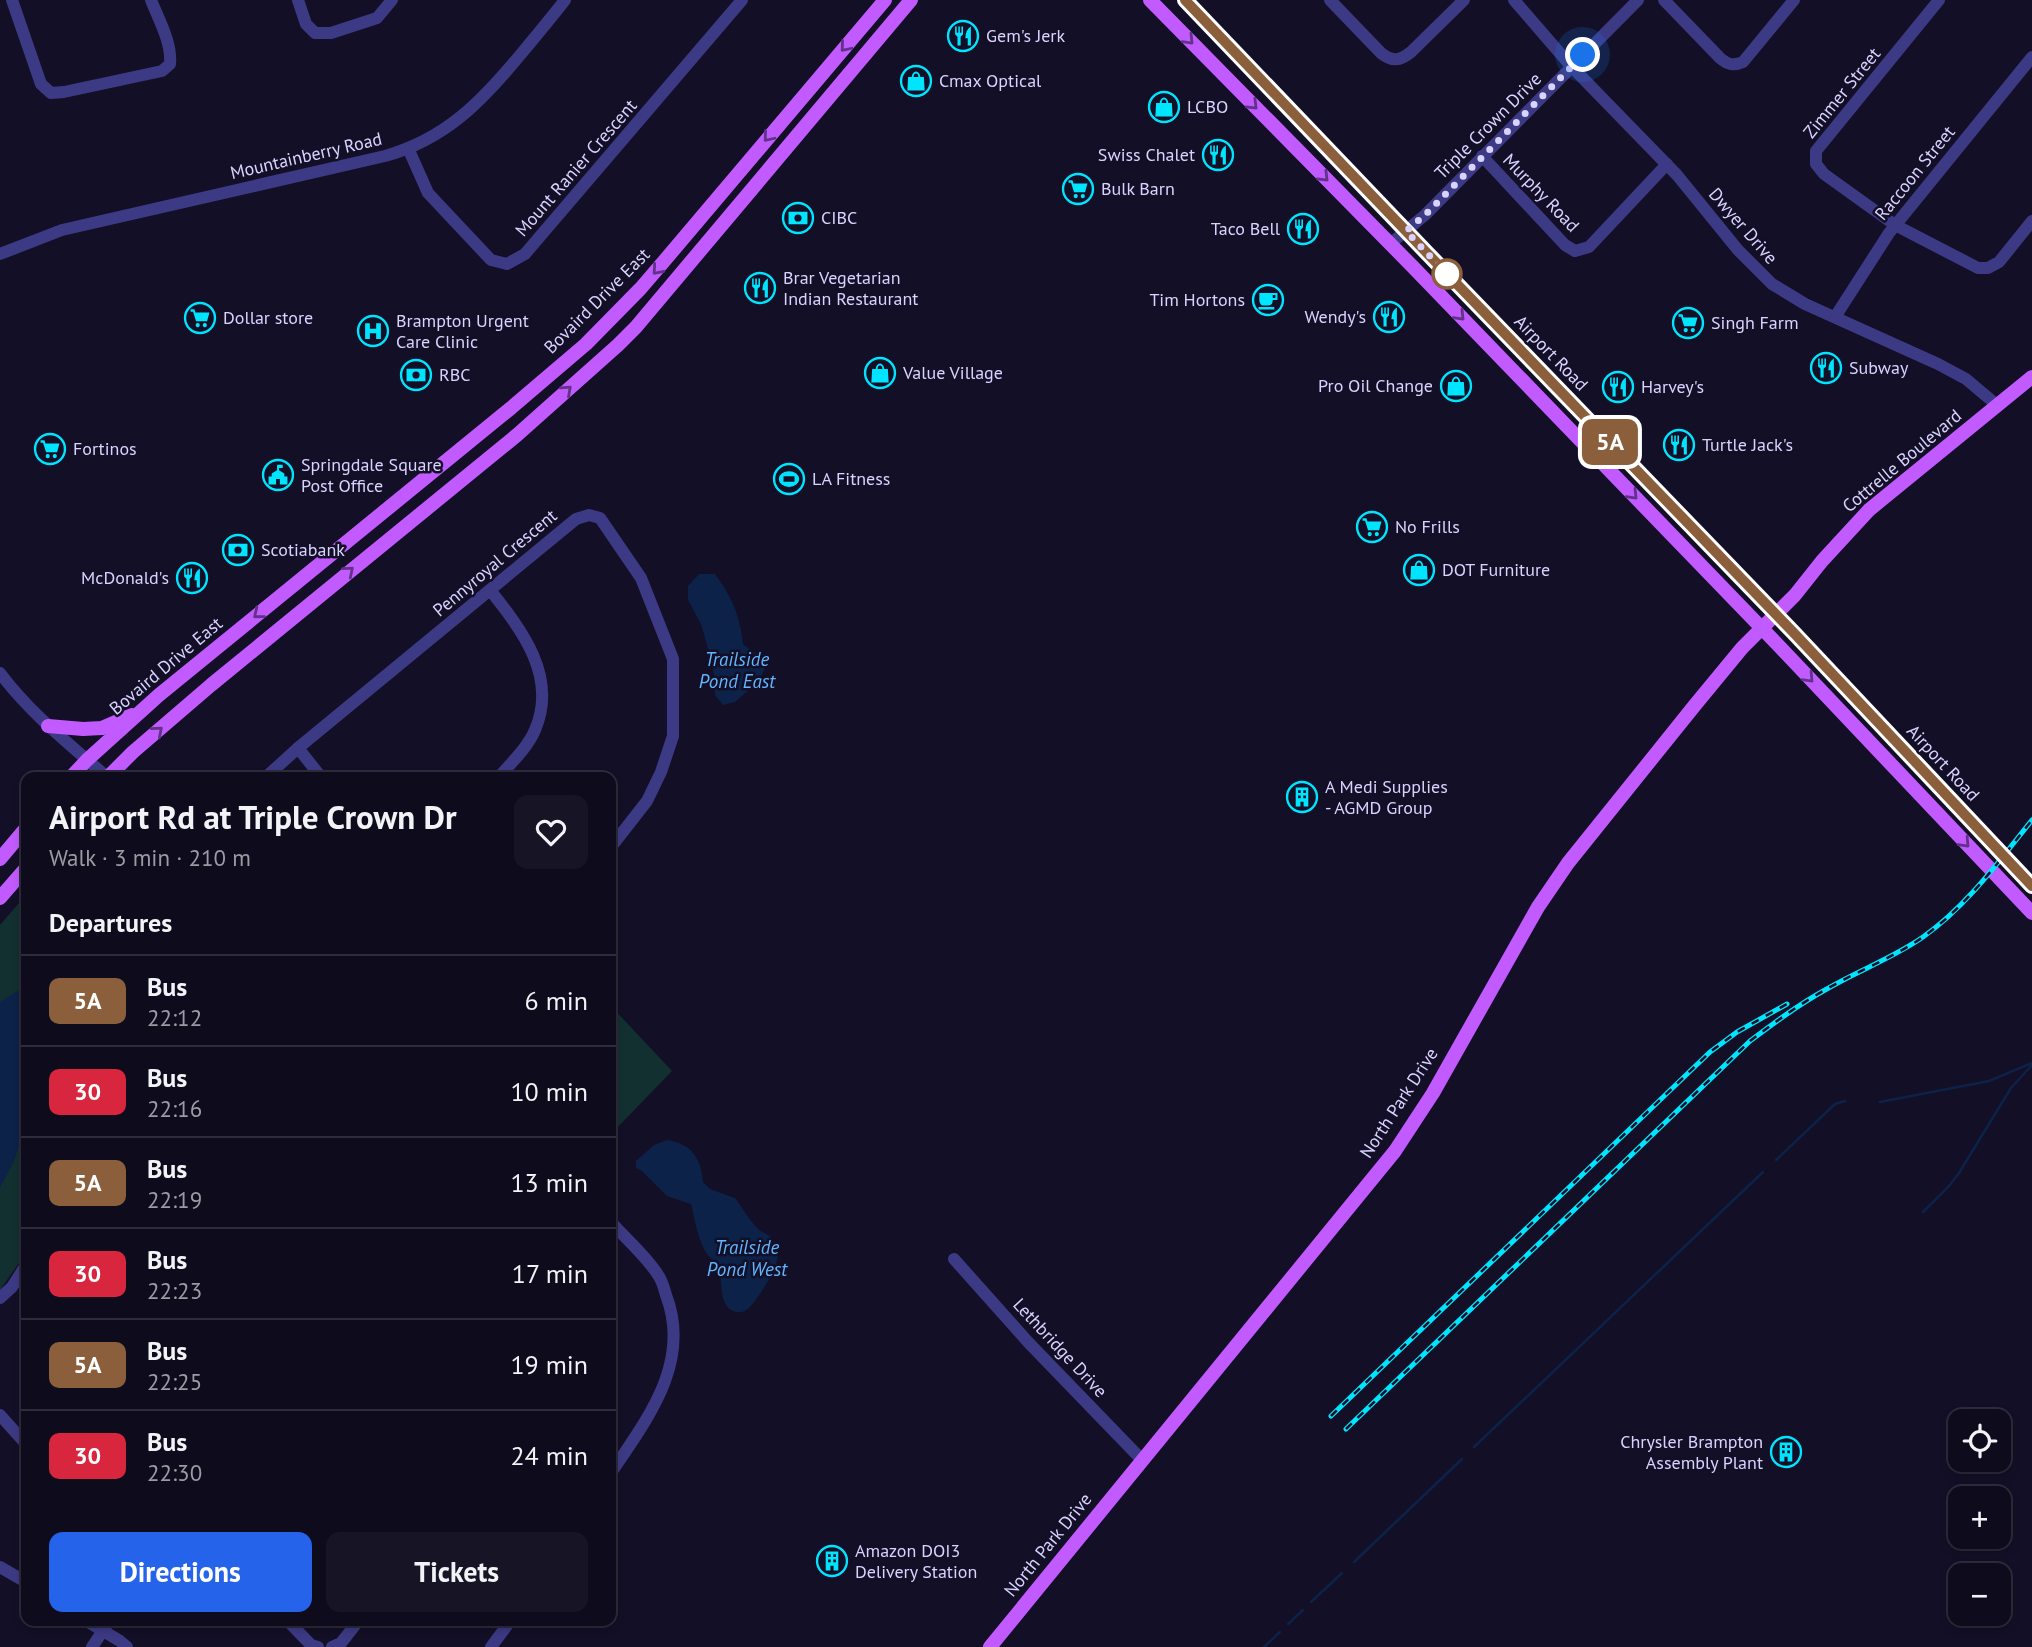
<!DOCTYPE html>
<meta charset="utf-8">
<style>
body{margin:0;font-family:"PT Sans",sans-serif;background:#171425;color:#f1f3f6;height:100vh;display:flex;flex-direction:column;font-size:26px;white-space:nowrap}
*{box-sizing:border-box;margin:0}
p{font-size:23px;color:#9b9ba3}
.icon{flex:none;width:38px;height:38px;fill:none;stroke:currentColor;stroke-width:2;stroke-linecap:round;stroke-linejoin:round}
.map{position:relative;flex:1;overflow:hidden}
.drawer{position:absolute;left:21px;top:772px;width:595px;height:854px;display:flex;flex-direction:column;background:#0e0b1c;border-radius:14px;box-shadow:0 4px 10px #0003,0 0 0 2px #2e2b3b}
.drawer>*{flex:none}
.badge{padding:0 14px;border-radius:10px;font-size:24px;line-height:46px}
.buttons{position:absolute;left:1948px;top:1409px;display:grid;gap:14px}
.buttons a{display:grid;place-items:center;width:63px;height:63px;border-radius:14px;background:#0e0b1c;box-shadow:0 4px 10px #0003,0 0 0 2px #2e2b3b;font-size:35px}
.you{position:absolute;width:35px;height:35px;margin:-18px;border:5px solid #fff;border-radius:50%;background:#1a73e8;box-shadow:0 0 0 10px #1a73e833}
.map>.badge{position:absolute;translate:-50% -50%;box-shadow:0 0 0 4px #fff}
h2{padding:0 28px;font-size:26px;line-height:63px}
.round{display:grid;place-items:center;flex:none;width:74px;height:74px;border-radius:14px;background:#171425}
.overview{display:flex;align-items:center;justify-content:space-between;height:119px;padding:0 28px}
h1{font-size:33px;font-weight:700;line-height:52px}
.action{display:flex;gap:14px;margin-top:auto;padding:14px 28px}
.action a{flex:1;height:80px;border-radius:14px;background:#2563eb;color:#fff;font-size:28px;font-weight:700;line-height:80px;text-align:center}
.action a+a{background:#171425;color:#f1f3f6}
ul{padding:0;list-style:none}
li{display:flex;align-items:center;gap:21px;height:91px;padding:0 28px;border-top:2px solid #2e2b3b}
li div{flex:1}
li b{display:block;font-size:26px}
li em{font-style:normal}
li .badge{min-width:77px;font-weight:700;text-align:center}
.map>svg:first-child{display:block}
.green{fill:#12302f}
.water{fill:#0c2248}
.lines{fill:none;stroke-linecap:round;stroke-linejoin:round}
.stream{stroke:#0c2248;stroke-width:2.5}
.minor{stroke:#3d3a85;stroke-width:12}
.major{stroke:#c25bff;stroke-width:14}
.rail-casing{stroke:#00e5ff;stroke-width:5}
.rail{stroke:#130f26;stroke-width:2.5;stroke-dasharray:8;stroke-linecap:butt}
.oneway{stroke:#623188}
.line-casing{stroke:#fff;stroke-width:16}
.line{stroke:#8b5e3c;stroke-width:10}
.walk{stroke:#d9d4ff;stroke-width:7;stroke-dasharray:0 12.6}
.stop-dot{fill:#fff;stroke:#8b5e3c;stroke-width:3.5}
.labels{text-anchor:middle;stroke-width:5;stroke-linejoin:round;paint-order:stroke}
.poi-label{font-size:18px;fill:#d9d4ff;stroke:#130f26;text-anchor:start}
.street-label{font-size:18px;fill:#d9d4ff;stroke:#130f26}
.water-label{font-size:19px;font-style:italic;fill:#62b6ff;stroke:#130f26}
</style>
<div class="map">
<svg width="2032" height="1647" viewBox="0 0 2032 1647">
<rect width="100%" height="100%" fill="#130f26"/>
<g class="green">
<path d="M26,895V1253L0,1290V925Z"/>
<path d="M611,1006L672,1071L611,1134Z"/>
</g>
<g class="water">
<path d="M699,574H715C732,597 740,616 743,644L753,652L764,656L765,669L757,683L735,702L723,705L715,695L713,666L701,624L688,600V586Z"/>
<path d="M22,988H26V1127L13,1163L0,1188V1002Z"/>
<path d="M667,1140C692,1144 701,1158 703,1182L710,1189L735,1198L751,1221L759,1230L770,1236L779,1249C777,1269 768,1282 757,1298C752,1305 746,1314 736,1312C717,1307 724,1281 718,1268C716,1262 708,1257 705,1251C697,1236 695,1221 691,1204L667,1196L642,1171L636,1168V1161L654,1145Z"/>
</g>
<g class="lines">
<g class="stream">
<path d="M1880,1102L1989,1081L2032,1063"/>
<path d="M1776,1160L1835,1104L1845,1101"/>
<path d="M1923,1212L1949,1186L1959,1173L2011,1088L2032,1065"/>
<path d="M1474,1447L1763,1172"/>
<path d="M1354,1562L1462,1459"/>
<path d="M1311,1602L1342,1573"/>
<path d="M1288,1624L1303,1610"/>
<path d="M1264,1647L1280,1632"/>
</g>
<g class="minor">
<path d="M12,0L41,84L51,93L64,92L162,71L170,64C172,43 159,20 151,0"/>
<path d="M298,0L306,24L315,33H331L377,18L392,0"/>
<path d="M1330,0L1381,53C1392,62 1400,61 1411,52L1464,0"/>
<path d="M1514,0L1571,66L1677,175L1738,250L1772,284L1805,304L1938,364L1966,379L1998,406"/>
<path d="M1664,0L1720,58C1728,65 1734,66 1743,62L1794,0"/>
<path d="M1939,0L1816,151V164L1824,174L1895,225L1978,268H1988L1999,262L2032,221"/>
<path d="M408,148L428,193L491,260L507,264L525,254L742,0"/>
<path d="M1482,156L1565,245L1575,251L1589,247L1667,164"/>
<path d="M1390,244L1425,215L1638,0"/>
<path d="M0,254L62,230L385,156C446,139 482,101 521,54C536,36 551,18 565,0"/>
<path d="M1835,317L1889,233L2032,57"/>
<path d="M490,590C522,630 558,677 535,730C528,747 511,763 499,777"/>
<path d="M0,673C30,713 69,744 107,777"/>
<path d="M298,748L321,777"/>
<path d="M266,777L298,748L576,519L589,515L600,518L641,578L673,659V736L661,772L647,801L611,847"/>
<path d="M611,1222C624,1237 648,1258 658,1275C662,1280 664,1288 666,1295C692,1363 647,1419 611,1473"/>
<path d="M954,1259L1028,1342L1142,1460"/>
<path d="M0,1298L12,1287L26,1265"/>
<path d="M0,1415L26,1444"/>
<path d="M0,1567L26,1582"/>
<path d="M85,1620L120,1641L127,1647"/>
<path d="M287,1620L311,1645L318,1647"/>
<path d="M92,1647L110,1620"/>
<path d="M332,1647L341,1643L359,1620"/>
<path d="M491,1647L511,1620"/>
</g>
<g class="major">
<path d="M1150,0L1413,267L1779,646L2032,913"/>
<path d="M1185,0L1427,253L1796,635L2032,887"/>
<path d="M48,726L83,729L102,728L132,715"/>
<path d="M71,777L87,760L159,695L511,408L586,344L641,288L665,260L885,0"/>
<path d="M108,777L133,752L211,685L517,435L618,345L636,327L911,0"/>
<path d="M0,859L26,828"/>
<path d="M0,898L26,868"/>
<path d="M990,1647L1395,1151L1433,1093L1538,907L1568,863L1695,705L1742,648L1795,595L1822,561L1869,510L2032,377"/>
</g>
<g class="rail-casing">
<g id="rail">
<path d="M1331,1416L1710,1052L1737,1032L1787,1004"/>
<path d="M1346,1429L1750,1041C1774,1023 1798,1005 1825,990C1857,971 1893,958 1923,937C1967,906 1999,861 2032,820"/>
</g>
</g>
<use href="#rail" class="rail"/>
</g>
<defs><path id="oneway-chevron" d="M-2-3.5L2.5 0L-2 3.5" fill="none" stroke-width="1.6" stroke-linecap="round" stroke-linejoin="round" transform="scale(1.75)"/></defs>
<g class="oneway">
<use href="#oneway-chevron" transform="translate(1189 40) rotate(46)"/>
<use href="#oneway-chevron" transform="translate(845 47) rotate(130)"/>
<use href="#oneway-chevron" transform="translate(1253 105) rotate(45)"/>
<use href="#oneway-chevron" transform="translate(768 137) rotate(130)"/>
<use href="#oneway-chevron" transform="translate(1324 177) rotate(45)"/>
<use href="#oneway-chevron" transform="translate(657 270) rotate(131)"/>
<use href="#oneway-chevron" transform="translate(1460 316) rotate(46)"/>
<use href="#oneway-chevron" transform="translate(567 390) rotate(-42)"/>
<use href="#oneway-chevron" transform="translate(1633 495) rotate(46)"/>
<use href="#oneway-chevron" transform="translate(349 571) rotate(-40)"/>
<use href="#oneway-chevron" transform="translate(258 614) rotate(141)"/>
<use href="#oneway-chevron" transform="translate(1809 678) rotate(47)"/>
<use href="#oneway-chevron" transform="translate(158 731) rotate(-41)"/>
<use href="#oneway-chevron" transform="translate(1965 843) rotate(47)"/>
</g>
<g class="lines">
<g class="line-casing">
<path id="line" d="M1185,0L1427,253L1793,632L2032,886"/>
</g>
<use href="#line" class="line"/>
<path class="walk" d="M1447,274L1406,231L1425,215L1583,55"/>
</g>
<defs>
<g id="restaurant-ring" transform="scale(1.575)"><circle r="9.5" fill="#130f26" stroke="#00e5ff" stroke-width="1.5"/><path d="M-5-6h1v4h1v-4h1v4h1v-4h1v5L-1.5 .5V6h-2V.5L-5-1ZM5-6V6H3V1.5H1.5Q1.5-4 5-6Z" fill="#00e5ff"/></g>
<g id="shop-ring" transform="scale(1.575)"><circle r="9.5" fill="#130f26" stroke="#00e5ff" stroke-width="1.5"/><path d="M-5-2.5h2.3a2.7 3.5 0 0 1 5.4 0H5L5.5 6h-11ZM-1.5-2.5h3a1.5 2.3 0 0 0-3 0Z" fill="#00e5ff"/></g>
<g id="supermarket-ring" transform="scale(1.575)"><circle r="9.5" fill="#130f26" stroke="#00e5ff" stroke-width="1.5"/><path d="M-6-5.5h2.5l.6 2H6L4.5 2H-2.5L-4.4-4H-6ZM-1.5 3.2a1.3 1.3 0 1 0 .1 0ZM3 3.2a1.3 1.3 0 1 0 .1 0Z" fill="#00e5ff"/></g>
<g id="bank-ring" transform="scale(1.575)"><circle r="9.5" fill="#130f26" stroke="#00e5ff" stroke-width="1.5"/><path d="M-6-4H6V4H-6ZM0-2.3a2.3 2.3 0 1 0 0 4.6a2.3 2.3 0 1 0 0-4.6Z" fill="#00e5ff"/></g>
<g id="cafe-ring" transform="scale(1.575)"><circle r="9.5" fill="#130f26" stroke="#00e5ff" stroke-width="1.5"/><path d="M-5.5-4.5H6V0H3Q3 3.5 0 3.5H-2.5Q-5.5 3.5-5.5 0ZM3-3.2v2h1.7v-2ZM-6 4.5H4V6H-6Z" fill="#00e5ff"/></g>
<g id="hospital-ring" transform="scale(1.575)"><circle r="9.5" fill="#130f26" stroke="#00e5ff" stroke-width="1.5"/><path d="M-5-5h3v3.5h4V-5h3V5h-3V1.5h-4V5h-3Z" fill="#00e5ff"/></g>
<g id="civic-ring" transform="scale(1.575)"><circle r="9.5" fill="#130f26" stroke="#00e5ff" stroke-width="1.5"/><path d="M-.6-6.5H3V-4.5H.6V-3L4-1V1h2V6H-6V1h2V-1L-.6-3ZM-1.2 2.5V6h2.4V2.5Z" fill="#00e5ff"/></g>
<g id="stadium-ring" transform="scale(1.575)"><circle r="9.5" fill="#130f26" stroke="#00e5ff" stroke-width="1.5"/><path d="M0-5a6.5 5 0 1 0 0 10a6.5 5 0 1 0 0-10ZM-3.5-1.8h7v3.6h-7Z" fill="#00e5ff"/></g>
<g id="building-ring" transform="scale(1.575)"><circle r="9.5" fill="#130f26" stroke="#00e5ff" stroke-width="1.5"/><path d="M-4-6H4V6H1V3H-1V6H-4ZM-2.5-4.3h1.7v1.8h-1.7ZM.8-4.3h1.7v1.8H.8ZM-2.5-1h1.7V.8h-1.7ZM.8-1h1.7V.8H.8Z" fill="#00e5ff"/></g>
</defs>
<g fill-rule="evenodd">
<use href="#restaurant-ring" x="963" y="36"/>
<use href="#shop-ring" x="916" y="81"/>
<use href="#shop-ring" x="1164" y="107"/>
<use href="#restaurant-ring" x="1218" y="155"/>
<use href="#supermarket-ring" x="1078" y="189"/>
<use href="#bank-ring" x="798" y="218"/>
<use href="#restaurant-ring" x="1303" y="229"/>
<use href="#restaurant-ring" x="760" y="288"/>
<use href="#cafe-ring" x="1268" y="300"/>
<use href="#restaurant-ring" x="1389" y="317"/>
<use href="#supermarket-ring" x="200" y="318"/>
<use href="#supermarket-ring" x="1688" y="323"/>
<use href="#hospital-ring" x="373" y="331"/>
<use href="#restaurant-ring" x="1826" y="368"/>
<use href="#shop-ring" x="880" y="373"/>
<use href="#bank-ring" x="416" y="375"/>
<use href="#shop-ring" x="1456" y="386"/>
<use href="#restaurant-ring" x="1618" y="387"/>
<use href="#restaurant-ring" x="1679" y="445"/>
<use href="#supermarket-ring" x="50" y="449"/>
<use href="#civic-ring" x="278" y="475"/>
<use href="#stadium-ring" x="789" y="479"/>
<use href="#supermarket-ring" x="1372" y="527"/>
<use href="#bank-ring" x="238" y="550"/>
<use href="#shop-ring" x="1419" y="570"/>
<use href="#restaurant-ring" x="192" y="578"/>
<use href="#building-ring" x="1302" y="797"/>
<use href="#building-ring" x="1786" y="1452"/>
<use href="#building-ring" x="832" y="1561"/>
</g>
<circle class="stop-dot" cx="1447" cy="274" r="14"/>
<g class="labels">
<g class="poi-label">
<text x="986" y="42">Gem's Jerk</text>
<text x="939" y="87">Cmax Optical</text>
<text x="1187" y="113">LCBO</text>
<text x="1195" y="161" text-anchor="end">Swiss Chalet</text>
<text x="1101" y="195">Bulk Barn</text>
<text x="821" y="224">CIBC</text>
<text x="1280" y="235" text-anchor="end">Taco Bell</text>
<text x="783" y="284">Brar Vegetarian<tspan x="783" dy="21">Indian Restaurant</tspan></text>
<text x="1245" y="306" text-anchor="end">Tim Hortons</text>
<text x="1366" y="323" text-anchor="end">Wendy's</text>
<text x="223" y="324">Dollar store</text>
<text x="396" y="327">Brampton Urgent<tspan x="396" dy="21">Care Clinic</tspan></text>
<text x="1711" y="329">Singh Farm</text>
<text x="1849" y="374">Subway</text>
<text x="903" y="379">Value Village</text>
<text x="439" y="381">RBC</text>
<text x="1433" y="392" text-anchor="end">Pro Oil Change</text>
<text x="1641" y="393">Harvey's</text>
<text x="1702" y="451">Turtle Jack's</text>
<text x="73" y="455">Fortinos</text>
<text x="301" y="471">Springdale Square<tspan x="301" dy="21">Post Office</tspan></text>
<text x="812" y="485">LA Fitness</text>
<text x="1395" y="533">No Frills</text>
<text x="261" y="556">Scotiabank</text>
<text x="1442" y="576">DOT Furniture</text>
<text x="169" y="584" text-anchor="end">McDonald's</text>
<text x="1325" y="793">A Medi Supplies<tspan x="1325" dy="21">- AGMD Group</tspan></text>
<text x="1763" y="1448" text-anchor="end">Chrysler Brampton<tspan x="1763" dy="21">Assembly Plant</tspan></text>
<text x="855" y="1557">Amazon DOI3<tspan x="855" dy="21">Delivery Station</tspan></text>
</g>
<g class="street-label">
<text transform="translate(1842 93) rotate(-51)" y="6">Zimmer Street</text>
<text transform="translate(1488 126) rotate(-45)" y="6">Triple Crown Drive</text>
<text transform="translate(306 156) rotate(-13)" y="6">Mountainberry Road</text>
<text transform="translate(576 168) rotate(-49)" y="6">Mount Ranier Crescent</text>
<text transform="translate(1915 173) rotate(-51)" y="6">Raccoon Street</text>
<text transform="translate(1541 193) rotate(46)" y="6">Murphy Road</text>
<text transform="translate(1743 226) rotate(49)" y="6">Dwyer Drive</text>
<text transform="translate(597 301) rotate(-45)" y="6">Bovaird Drive East</text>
<text transform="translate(1551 353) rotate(46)" y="6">Airport Road</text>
<text transform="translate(1902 461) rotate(-40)" y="6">Cottrelle Boulevard</text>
<text transform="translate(495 563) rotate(-40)" y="6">Pennyroyal Crescent</text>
<text transform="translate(166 666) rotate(-40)" y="6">Bovaird Drive East</text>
<text transform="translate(1943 763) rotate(47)" y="6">Airport Road</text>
<text transform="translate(1399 1103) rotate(-57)" y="6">North Park Drive</text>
<text transform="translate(1060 1348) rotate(47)" y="6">Lethbridge Drive</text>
<text transform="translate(1048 1545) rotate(-51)" y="6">North Park Drive</text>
</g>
<g class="water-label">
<text x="737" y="666">Trailside<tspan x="737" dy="22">Pond East</tspan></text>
<text x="747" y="1254">Trailside<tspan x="747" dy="22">Pond West</tspan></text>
</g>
</g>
</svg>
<div class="buttons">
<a><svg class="icon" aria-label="locate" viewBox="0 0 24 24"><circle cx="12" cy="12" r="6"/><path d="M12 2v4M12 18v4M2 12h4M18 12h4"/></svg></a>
<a>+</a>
<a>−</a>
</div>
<div class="you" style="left:1583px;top:55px"></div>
<b class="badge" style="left:1610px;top:442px;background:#8b5e3c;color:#fff">5A</b>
<section class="drawer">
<div class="overview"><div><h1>Airport Rd at Triple Crown Dr</h1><p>Walk · 3 min · 210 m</p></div><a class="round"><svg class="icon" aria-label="heart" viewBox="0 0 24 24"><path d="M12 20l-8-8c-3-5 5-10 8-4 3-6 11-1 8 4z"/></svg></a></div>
<h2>Departures</h2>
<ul>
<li><span class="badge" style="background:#8b5e3c;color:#fff">5A</span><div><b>Bus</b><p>22:12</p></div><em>6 min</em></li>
<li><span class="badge" style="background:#d7263d;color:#fff">30</span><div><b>Bus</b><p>22:16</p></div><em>10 min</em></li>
<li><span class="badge" style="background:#8b5e3c;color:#fff">5A</span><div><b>Bus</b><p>22:19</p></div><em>13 min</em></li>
<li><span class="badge" style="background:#d7263d;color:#fff">30</span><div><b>Bus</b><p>22:23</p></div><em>17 min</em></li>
<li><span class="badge" style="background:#8b5e3c;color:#fff">5A</span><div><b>Bus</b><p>22:25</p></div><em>19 min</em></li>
<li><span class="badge" style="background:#d7263d;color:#fff">30</span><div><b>Bus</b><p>22:30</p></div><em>24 min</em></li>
</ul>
<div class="action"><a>Directions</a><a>Tickets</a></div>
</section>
</div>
